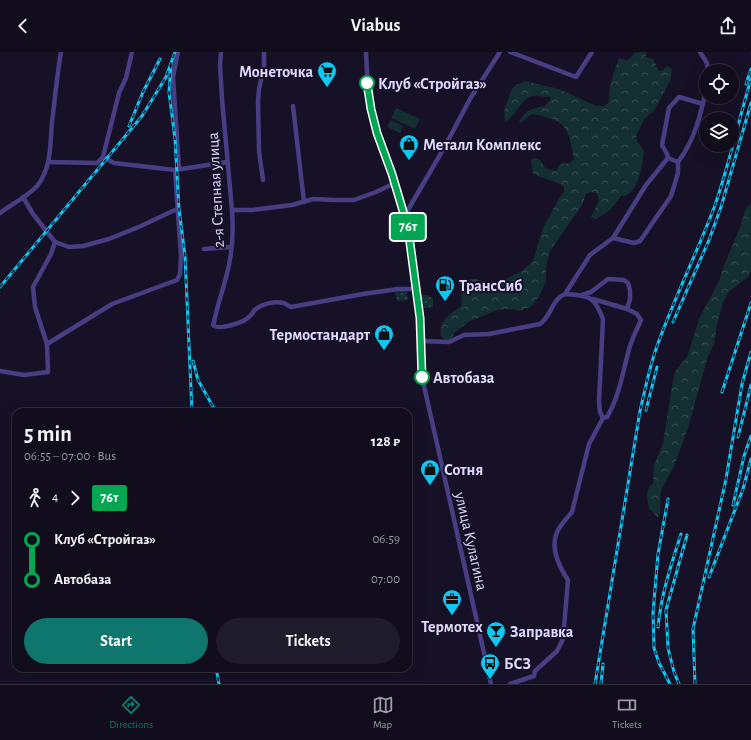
<!DOCTYPE html>
<meta charset="utf-8">
<style>
body{margin:0;font-family:"Alegreya Sans",sans-serif;background:#1e1b2a;color:#f1f3f6;height:100vh;display:flex;flex-direction:column;font-size:15px;white-space:nowrap}
*{box-sizing:border-box;margin:0}
p{font-size:13px;color:#9c9ca4}
.icon{flex:none;width:22px;height:22px;fill:none;stroke:currentColor;stroke-width:2;stroke-linecap:round;stroke-linejoin:round}
.map{position:relative;flex:1;overflow:hidden}
.side{position:absolute;left:12px;top:356px;width:400px;height:264px;display:flex;flex-direction:column;background:#110d1d;border-radius:12px;box-shadow:0 4px 16px #0002,0 0 0 1px #302d3b}
.side>*{flex:none}
.badge{padding:0 8px;border-radius:3px;font-size:14px;line-height:26px}
.controls{position:absolute;left:699px;top:12px;display:grid;gap:8px}
.controls a{display:grid;place-items:center;width:40px;height:40px;border-radius:50%;background:#110d1d;box-shadow:0 4px 16px #0002,0 0 0 1px #302d3b;font-size:20px}
.map>.badge{position:absolute;translate:-50% -50%;box-shadow:0 0 0 2px #fff}
.legs{display:flex;align-items:center;gap:6px;height:44px;padding:0 12px;font-size:13px}
.legs p{margin-inline-start:auto}
.summary{display:flex;align-items:center;justify-content:space-between;height:68px;padding:0 12px}
h1{font-size:22px;font-weight:600;line-height:30px}
.button{display:flex;gap:8px;margin-top:auto;padding:8px 12px}
.button a{flex:1;height:46px;border-radius:24px;background:#0f766e;color:#fff;font-size:16px;font-weight:600;line-height:46px;text-align:center}
.button a+a{background:#1e1b2a;color:#f1f3f6}
ul{padding:0 12px;list-style:none}
li{display:flex;align-items:center;gap:14px;height:40px;font-size:15px}
li i{display:grid;place-items:center;width:6px;height:100%;margin:0 5px;background:currentColor}
li i::after{content:'';width:10px;height:10px;margin:-5px;border:3px solid;border-radius:50%;background:#110d1d}
li p{margin-inline-start:auto}
li:first-child i{background:linear-gradient(#0000 50%,currentColor 0)}
li:last-child i{background:linear-gradient(currentColor 50%,#0000 0)}
header{display:flex;justify-content:space-between;align-items:center;height:52px;padding:0 12px;background:#110d1d;font-size:18px;font-weight:600}
.dock{display:flex;justify-content:space-around;align-items:center;height:56px;border-top:1px solid #302d3b;background:#110d1d;font-size:11px;color:#9c9ca4}
.dock a{display:grid;justify-items:center;gap:2px}
.dock .current{color:#0f766e}
.map>svg:first-child{display:block}
.grass{fill:url(#grass-dots)}
.forest{fill:url(#forest-crowns)}
.pitch{fill:#142f31}
.lines{fill:none;stroke-linecap:round;stroke-linejoin:round}
.stream{stroke:#0d1c44;stroke-width:1.5}
.minor{stroke:#483e84;stroke-width:4.5}
.rail-casing{stroke:#0fc7f3;stroke-width:3}
.rail{stroke:#171127;stroke-width:1.5;stroke-dasharray:4.5;stroke-linecap:butt}
.line-1-casing{stroke:#fff;stroke-width:9}
.line-1{stroke:#00a651;stroke-width:6}
.stop-1-dot{fill:#fff;stroke:#00a651;stroke-width:2}
.labels{text-anchor:middle;stroke-width:4;stroke-linejoin:round;paint-order:stroke}
.poi-label{font-size:16px;font-weight:bold;fill:#e0d9fd;stroke:#171127;text-anchor:start}
.stop-label{font-size:16px;font-weight:bold;fill:#e0d9fd;stroke:#171127;text-anchor:start}
.street-label{font-size:16px;fill:#e0d9fd;stroke:#171127}
</style>
<header><svg class="icon" aria-label="back" viewBox="0 0 24 24"><path d="M15 5l-7 7 7 7"/></svg>Viabus<svg class="icon" aria-label="share" viewBox="0 0 24 24"><path d="M12 15V3M7 8l5-5 5 5M5 13v7h14v-7"/></svg></header>
<div class="map">
<svg width="751" height="632" viewBox="0 0 751 632">
<defs>
<pattern id="grass-dots" width="8" height="8" patternUnits="userSpaceOnUse"><rect width="8" height="8" fill="#142f31"/><path d="M2 2h.1M6 6h.1" fill="none" stroke="#364d50" stroke-width="1.8" stroke-linecap="round"/></pattern>
<pattern id="forest-crowns" width="20" height="18" patternUnits="userSpaceOnUse"><rect width="20" height="18" fill="#142f31"/><path d="M2 6a3 3 0 1 1 6 0M12 15a3 3 0 1 1 6 0" fill="none" stroke="#364d50"/></pattern>
</defs>
<rect width="100%" height="100%" fill="#171127"/>
<g class="grass">
<path d="M401,239L407,240L408,248L397,249L395,240Z"/>
<path d="M422,243H427L433,246V255L430,256H423Z"/>
</g>
<g class="forest">
<path d="M641,0H647L645,5L653,7L659,19H662L667,14L672,17L670,29L654,59L645,66L636,83L637,89L644,99C643,111 638,145 621,144C615,154 606,162 596,167L591,165L599,149L597,141L591,140L586,142L582,153L575,163L550,199L546,214V230L538,246L534,251L530,255L520,259L510,257L498,258L470,269L454,281L452,287L446,288L441,285C438,267 451,263 462,253L461,238L466,229L471,227H476L489,231L499,230L522,219L533,209L543,176L560,145L564,140V135L560,132L533,122L531,107L536,106L540,108L545,116L556,119L560,112L570,111L574,107C568,74 566,68 532,62L521,71L519,70C525,58 533,56 545,54L551,47L550,45C545,45 538,43 533,44C522,46 516,62 507,69L505,68L504,59L512,37L516,33L525,29L559,37L596,54H604L608,51L609,47L610,33L619,6L627,9L635,1Z"/>
<path d="M751,151V219L748,225L728,240L722,254L717,273L714,292L708,304L688,376L674,414L661,438L660,462L658,465H656L654,461L649,457L647,443L649,435L653,431L654,413L663,391L674,322C677,315 684,310 688,303L699,267L719,229L722,219L741,173L745,158Z"/>
</g>
<g class="pitch">
<path d="M396,56L420,67L415,77L391,66Z"/>
<path d="M391,68L403,74L400,81L387,75Z"/>
</g>
<g class="lines">
<path class="stream" d="M750,2L751,0"/>
<g class="minor">
<path d="M178,0L173,25L179,117"/>
<path d="M221,0L220,13L222,47L232,158C233,173 233,191 230,207C227,228 218,249 214,270L213,273C219,279 245,270 250,264C253,262 253,258 256,257C262,252 275,249 283,251C285,251 288,254 291,255L363,242L398,237H417"/>
<path d="M366,0L368,41L371,57L377,81L395,131L408,176L420,266L422,325L491,632"/>
<path d="M510,0L576,25L592,0"/>
<path d="M700,0L707,11L708,19"/>
<path d="M293,54L304,150"/>
<path d="M103,105L119,41L126,26L132,0"/>
<path d="M668,106L667,102L662,93L669,56L679,45L703,52"/>
<path d="M48,110L97,111L103,105L114,111L175,118L227,110"/>
<path d="M263,128L259,99L258,49L259,37L264,14V0"/>
<path d="M23,145L33,162L55,190L69,195L83,194L109,187L141,174L177,157"/>
<path d="M232,158H252L292,153L313,147L334,148H354L376,140L395,131"/>
<path d="M0,161C12,152 27,145 37,134C52,116 50,91 52,70C55,46 57,23 61,0"/>
<path d="M405,163L444,96L470,47L500,0"/>
<path d="M613,186L634,191L640,189L671,144L678,121V110"/>
<path d="M204,197L231,195"/>
<path d="M582,243L591,240L608,227L624,228L628,231L630,238V247L627,257L593,247"/>
<path d="M421,289L449,290L464,283L489,282L540,272C552,263 552,247 565,242L590,203L613,186L646,133L668,106L678,110C694,89 701,63 706,37"/>
<path d="M47,292L112,252L177,228L180,222L181,204L175,118"/>
<path d="M0,319L24,323L48,320L47,292L35,255L33,235L51,202L55,190"/>
<path d="M603,366L607,365C620,343 623,318 630,294C633,285 637,277 641,268L637,262L627,257"/>
<path d="M510,632L534,624L535,619L557,599L563,587L568,528C558,513 548,492 560,475C564,469 568,465 572,460L589,392L603,366L600,360L599,349L603,267C594,243 589,244 565,242"/>
</g>
<g class="rail-casing">
<g id="rail">
<path d="M171,12L169,40L175,87L179,157L185,204L192,360"/>
<path d="M746,32L751,17"/>
<path d="M129,74L143,40L160,7"/>
<path d="M0,235L142,64L166,25L175,0"/>
<path d="M673,270L709,188L721,155L751,51"/>
<path d="M193,309L198,328L216,360"/>
<path d="M722,340L751,251"/>
<path d="M646,358L657,315"/>
<path d="M738,385L751,333"/>
<path d="M668,447L658,502L653,561L654,596L659,611L670,632"/>
<path d="M733,453L744,404L751,384"/>
<path d="M709,525L743,437L751,407"/>
<path d="M658,575C661,543 671,513 681,482"/>
<path d="M216,616L219,632"/>
<path d="M595,632L640,359C645,338 649,317 656,297C673,249 696,203 714,156C729,114 738,70 751,27"/>
<path d="M601,632L603,612"/>
<path d="M679,632L674,620L668,596L666,558L687,483"/>
<path d="M695,632L693,577L726,427L742,332L751,300"/>
</g>
</g>
<use href="#rail" class="rail"/>
</g>
<g class="lines">
<g class="line-1-casing">
<path id="line-1" d="M367,31L371,57L377,81L392,122L408,176L420,266L422,325"/>
</g>
<use href="#line-1" class="line-1"/>
</g>
<defs>
<g id="supermarket-pin" transform="scale(1)"><path d="M0 17L-7.5 6A9.5 9.5 0 1 1 7.5 6Z" fill="#0fc7f3" stroke="#171127"/><path d="M-6-5.5h2.5l.6 2H6L4.5 2H-2.5L-4.4-4H-6ZM-1.5 3.2a1.3 1.3 0 1 0 .1 0ZM3 3.2a1.3 1.3 0 1 0 .1 0Z" fill="#111"/></g>
<g id="shop-pin" transform="scale(1)"><path d="M0 17L-7.5 6A9.5 9.5 0 1 1 7.5 6Z" fill="#0fc7f3" stroke="#171127"/><path d="M-5-2.5h2.3a2.7 3.5 0 0 1 5.4 0H5L5.5 6h-11ZM-1.5-2.5h3a1.5 2.3 0 0 0-3 0Z" fill="#111"/></g>
<g id="fuel-pin" transform="scale(1)"><path d="M0 17L-7.5 6A9.5 9.5 0 1 1 7.5 6Z" fill="#0fc7f3" stroke="#171127"/><path d="M-5.5-6h7V0h2V4h1.3V-2.5L3-4.5l.8-.8L6-3V5H2.5V1h-1V6h-7ZM-4.2-4.7v3.2H.2V-4.7Z" fill="#111"/></g>
<g id="office-pin" transform="scale(1)"><path d="M0 17L-7.5 6A9.5 9.5 0 1 1 7.5 6Z" fill="#0fc7f3" stroke="#171127"/><path d="M-6-3h4V-5.5h4V-3h4V5H-6ZM-1-4.5V-3h2v-1.5ZM-6 0V1H6V0Z" fill="#111"/></g>
<g id="bar-pin" transform="scale(1)"><path d="M0 17L-7.5 6A9.5 9.5 0 1 1 7.5 6Z" fill="#0fc7f3" stroke="#171127"/><path d="M-6-5H6L.8 .8V4.5H3.5V6h-7V4.5H-.8V.8Z" fill="#111"/></g>
<g id="bus-pin" transform="scale(1)"><path d="M0 17L-7.5 6A9.5 9.5 0 1 1 7.5 6Z" fill="#0fc7f3" stroke="#171127"/><path d="M-5-6H5V4H4V6H2V4H-2V6H-4V4H-5ZM-3.5-4V0h7V-4ZM-3.5 1.2v1.5H-2V1.2ZM2 1.2v1.5H3.5V1.2Z" fill="#111"/></g>
</defs>
<g fill-rule="evenodd">
<use href="#supermarket-pin" x="327" y="19"/>
<use href="#shop-pin" x="409" y="92"/>
<use href="#fuel-pin" x="445" y="233"/>
<use href="#shop-pin" x="384" y="282"/>
<use href="#shop-pin" x="430" y="417"/>
<use href="#office-pin" x="452" y="547"/>
<use href="#bar-pin" x="496" y="579"/>
<use href="#bus-pin" x="490" y="611"/>
</g>
<g class="stop-1-dot">
<circle cx="367" cy="31" r="7"/>
<circle cx="422" cy="325" r="7"/>
</g>
<g class="labels">
<g class="poi-label">
<text x="313" y="25" text-anchor="end">Монеточка</text>
<text x="423" y="98">Металл Комплекс</text>
<text x="459" y="239">ТрансСиб</text>
<text x="370" y="288" text-anchor="end">Термостандарт</text>
<text x="444" y="423">Сотня</text>
<text x="452" y="580" text-anchor="middle">Термотех</text>
<text x="510" y="585">Заправка</text>
<text x="504" y="617">БСЗ</text>
</g>
<g class="stop-label">
<text x="378" y="37">Клуб «Стройгаз»</text>
<text x="433" y="331">Автобаза</text>
</g>
<g class="street-label">
<text transform="translate(215 138) rotate(-93)" y="6">2-я Степная улица</text>
<text transform="translate(472 489) rotate(77)" y="6">улица Кулагина</text>
</g>
</g>
</svg>
<div class="controls">
<a><svg class="icon" aria-label="locate" viewBox="0 0 24 24"><circle cx="12" cy="12" r="6"/><path d="M12 2v4M12 18v4M2 12h4M18 12h4"/></svg></a>
<a><svg class="icon" aria-label="layers" viewBox="0 0 24 24"><path d="M12 4l9 5-9 5-9-5zM3 14l9 5 9-5"/></svg></a>
</div>
<b class="badge" style="left:408px;top:175px;background:#00a651;color:#fff">76т</b>
<section class="side">
<div class="summary"><div><h1>5 min</h1><p>06:55 – 07:00 · Bus</p></div><b>128 ₽</b></div>
<div class="legs"><svg class="icon" aria-label="walk" viewBox="0 0 24 24"><circle cx="13" cy="4" r="2"/><path d="M13 8l-2 6 4 7M11 14l-3 7M7 12l3-4h3l4 4"/></svg>4<svg class="icon" aria-label="forward" viewBox="0 0 24 24"><path d="M9 5l7 7-7 7"/></svg><b class="badge" style="background:#00a651;color:#fff">76т</b></div>
<ul>
<li><i style="color:#00a651"></i><b>Клуб «Стройгаз»</b><p>06:59</p></li>
<li><i style="color:#00a651"></i><b>Автобаза</b><p>07:00</p></li>
</ul>
<div class="button"><a>Start</a><a>Tickets</a></div>
</section>
</div>
<nav class="dock">
<a class="current"><svg class="icon" aria-label="directions" viewBox="0 0 24 24"><path d="M12 3l9 9-9 9-9-9zM9 14v-3h6M13 9l2 2-2 2"/></svg>Directions</a>
<a><svg class="icon" aria-label="map" viewBox="0 0 24 24"><path d="M3 6l6-2 6 2 6-2v14l-6 2-6-2-6 2zM9 4v14M15 6v14"/></svg>Map</a>
<a><svg class="icon" aria-label="tickets" viewBox="0 0 24 24"><path d="M3 7h18v10H3zM15 7v10"/></svg>Tickets</a>
</nav>
